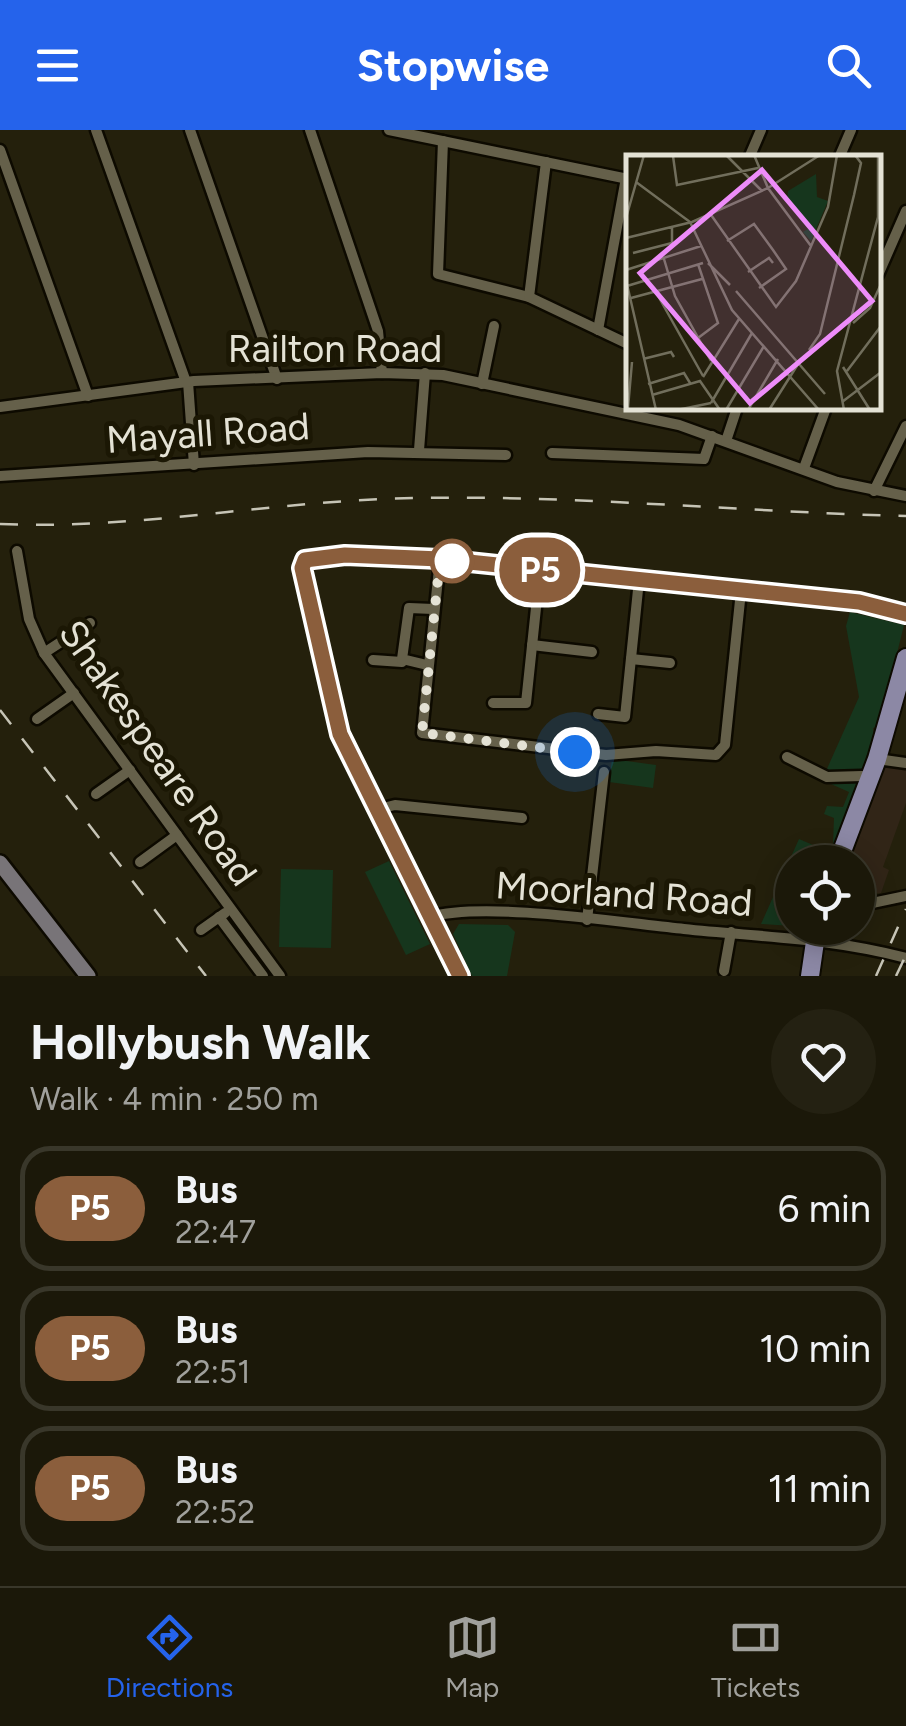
<!DOCTYPE html>
<meta charset="utf-8">
<style>
body{margin:0;font-family:Figtree,sans-serif;background:#242112;color:#f1f3f6;height:100vh;display:flex;flex-direction:column;font-size:38px;white-space:nowrap}
*{box-sizing:border-box;margin:0}
p{font-size:32px;color:#a0a09c}
.icon{flex:none;width:55px;height:55px;fill:none;stroke:currentColor;stroke-width:2;stroke-linecap:round;stroke-linejoin:round}
.map{position:relative;height:846px;overflow:hidden}
.details{display:flex;flex-direction:column;background:#1b1809;flex:1}
.details>*{flex:none}
.badge{padding:0 20px;border-radius:32px;font-size:35px;line-height:65px}
.buttons{position:absolute;left:775px;top:715px;display:grid;gap:20px}
.buttons a{display:grid;place-items:center;width:100px;height:100px;border-radius:50%;background:#1b1809;box-shadow:0 5px 25px #0003,0 0 0 2px #39372a;font-size:50px}
.you{position:absolute;width:50px;height:50px;margin:-25px;border:8px solid #fff;border-radius:50%;background:#1a73e8;box-shadow:0 0 0 15px #1a73e833}
.map>.badge{position:absolute;translate:-50% -50%;box-shadow:0 0 0 5px #fff}
.round{display:grid;place-items:center;flex:none;width:105px;height:105px;border-radius:52px;background:#242112}
.head{display:flex;align-items:center;justify-content:space-between;height:170px;padding:0 30px}
h1{font-size:48px;font-weight:700;line-height:75px}
ul{padding:0;list-style:none}
li{display:flex;align-items:center;gap:30px;height:125px;margin:0 20px 15px;padding:0 10px;border:5px solid #39372a;border-radius:30px}
li div{flex:1}
li b{display:block;font-size:38px}
li em{font-style:normal}
li .badge{min-width:110px;font-weight:700;text-align:center}
header{display:flex;justify-content:space-between;align-items:center;height:130px;padding:0 30px;background:#2563eb;color:#fff;font-size:45px;font-weight:700}
.dock{display:flex;justify-content:space-around;align-items:center;height:140px;border-top:2px solid #39372a;background:#1b1809;font-size:28px;color:#a0a09c}
.dock a{display:grid;justify-items:center;gap:5px}
.dock .on{color:#2563eb}
.map>svg:first-child{display:block}
.commercial{fill:#312517}
.green{fill:#16361d}
.lines{fill:none;stroke-linecap:round;stroke-linejoin:round}
.street-casing{stroke:#0d0a00;stroke-width:15}
.secondary-casing{stroke:#0d0a00;stroke-width:20}
.primary-casing{stroke:#0d0a00;stroke-width:22}
.street{stroke:#65604a;stroke-width:10}
.secondary{stroke:#787478;stroke-width:15}
.primary{stroke:#8c88a5;stroke-width:18}
.rail{stroke:#c6c4b6;stroke-width:2.5;stroke-dasharray:18 18;stroke-linecap:butt}
.line-casing{stroke:#fff;stroke-width:22}
.line{stroke:#8b5e3c;stroke-width:15}
.walk{stroke:#e4e2d5;stroke-width:10;stroke-dasharray:0 18}
.stop-dot{fill:#fff;stroke:#8b5e3c;stroke-width:5}
.labels{text-anchor:middle;stroke-width:10;stroke-linejoin:round;paint-order:stroke}
.street-label{font-size:38px;fill:#e4e2d5;stroke:#1b1704}
.inset-road{fill:none;stroke:#716e5c;stroke-width:2.5}
.view{fill:#ed8cf9;fill-opacity:0.15;stroke:#ed8cf9;stroke-width:5}
.inset-edge{fill:none;stroke:#e4e2d5;stroke-width:5}
</style>
<header><svg class="icon" aria-label="menu" viewBox="0 0 24 24"><path d="M4 6h16M4 12h16M4 18h16"/></svg>Stopwise<svg class="icon" aria-label="search" viewBox="0 0 24 24"><circle cx="10" cy="10" r="6"/><path d="M15 15l6 6"/></svg></header>
<div class="map">
<svg width="906" height="846" viewBox="0 0 906 846">
<rect width="100%" height="100%" fill="#24200c"/>
<path class="commercial" d="M888,635L906,636V673L883,737L889,740L881,763L858,765V732H850L882,639Z"/>
<g class="green">
<path d="M850,482L904,495L879,596L873,598L874,607L827,732H792V796L761,794L799,709L827,721L833,715L834,688L824,684L827,676L843,677L849,662L822,650L859,567L846,496Z"/>
<path d="M612,629L656,635L653,658L609,652Z"/>
<path d="M389,731L430,814L406,825L365,742Z"/>
<path d="M281,739L333,740L331,818L279,817Z"/>
<path d="M459,794L508,795L515,802L507,846H472L453,804Z"/>
</g>
<g class="lines">
<g class="street-casing">
<g id="street">
<path d="M96,0L186,252"/>
<path d="M190,0L277,249"/>
<path d="M310,0L378,201L382,243"/>
<path d="M389,0L628,49"/>
<path d="M443,11L438,144L529,167L628,214"/>
<path d="M0,20L88,266"/>
<path d="M749,28L761,0"/>
<path d="M839,28L851,0"/>
<path d="M878,145L906,81"/>
<path d="M529,167L546,32"/>
<path d="M598,200L626,48"/>
<path d="M188,252L194,335"/>
<path d="M482,254L494,196"/>
<path d="M0,277L194,251L382,243L443,245L679,295L837,352L906,366"/>
<path d="M726,311L737,278"/>
<path d="M419,320L425,243"/>
<path d="M552,323L704,329L712,306"/>
<path d="M804,338L826,278"/>
<path d="M0,346L368,322L506,325"/>
<path d="M874,361L906,296"/>
<path d="M17,421L29,489L44,523L280,846"/>
<path d="M440,429L422,603L606,625L656,621L716,625L725,615L741,461"/>
<path d="M532,515L592,522"/>
<path d="M44,523L90,493"/>
<path d="M631,529L670,533"/>
<path d="M373,530L402,532"/>
<path d="M427,535L402,529L409,478L433,479"/>
<path d="M493,573H526L540,440"/>
<path d="M598,584L625,587L639,450"/>
<path d="M37,589L74,563"/>
<path d="M787,627L827,647L862,646"/>
<path d="M877,629L906,633"/>
<path d="M96,664L130,640"/>
<path d="M379,679L395,675L522,688"/>
<path d="M140,732L177,705"/>
<path d="M858,776L906,766"/>
<path d="M219,787L263,846"/>
<path d="M430,787C485,771 623,793 684,799C759,807 832,808 906,828"/>
<path d="M587,790L604,642"/>
<path d="M201,800L225,783"/>
<path d="M724,841L731,802"/>
<path d="M460,846L340,605L302,438L305,430L345,425L440,429L859,472L906,484"/>
</g>
</g>
<g class="secondary-casing">
<path id="secondary" d="M0,733L88,846"/>
</g>
<g class="primary-casing">
<g id="primary">
<path d="M838,732L877,629L906,528"/>
<path d="M810,846L817,798"/>
</g>
</g>
<use href="#street" class="street"/>
<use href="#secondary" class="secondary"/>
<use href="#primary" class="primary"/>
<g class="rail">
<path d="M0,394C138,400 277,370 415,368C579,365 742,382 906,386"/>
<path d="M0,580L206,846"/>
<path d="M876,846L906,779"/>
<path d="M896,846L906,825"/>
</g>
</g>
<g class="lines">
<g class="line-casing">
<path id="line" d="M460,846L340,604L302,438L305,430L345,425L440,429L859,472L906,484"/>
</g>
<use href="#line" class="line"/>
<path class="walk" d="M452,431L440,429L422,603L575,622"/>
</g>
<circle class="stop-dot" cx="452" cy="431" r="20"/>
<g class="labels">
<g class="street-label">
<text x="335" y="232">Railton Road</text>
<text transform="translate(208 303) rotate(-4)" y="13">Mayall Road</text>
<text transform="translate(158 623) rotate(55)" y="13">Shakespeare Road</text>
<text transform="translate(624 764) rotate(4)" y="13">Moorland Road</text>
</g>
</g>
<g transform="translate(626 25)">
<rect width="255" height="255" fill="#24200c"/>
<path d="M190,19L191,42L202,46L185,86L177,77L185,72L161,45L162,36Z" fill="#16361d"/>
<path class="inset-road" d="M100,0L136,36M128,0L142,33L185,91M47,1L51,30L132,13M10,27L64,67M83,57L150,152L170,126L202,52L211,0M0,63L18,0M64,67L106,155L193,255M0,83L66,67L142,33L194,0M101,86L128,69L147,95L160,114L133,133M7,98L46,88V72M38,104L49,141L85,206M82,108L104,130M0,115L75,91M122,117L143,103L147,108M0,125L30,255M1,131L77,108M110,136L199,239M31,139L77,221M5,143L76,124M227,168L244,153L255,129M72,183L92,168L72,109M183,195L194,179L228,40L235,8L229,0M17,204L45,197L48,202M217,212L244,255M221,216L255,171M77,222L113,164M22,229L58,218L64,228M26,240L74,226L94,255M216,247L254,218M85,248L126,178M2,253L6,207M51,255L85,248M100,255L138,191M122,255L152,204M143,255L174,206M218,255L211,216L252,62V0"/>
<path class="view" d="M136,15L246,146L124,248L14,118Z"/>
<rect width="255" height="255" class="inset-edge"/>
</g>
</svg>
<div class="buttons">
<a><svg class="icon" aria-label="locate" viewBox="0 0 24 24"><circle cx="12" cy="12" r="6"/><path d="M12 2v4M12 18v4M2 12h4M18 12h4"/></svg></a>
</div>
<div class="you" style="left:575px;top:622px"></div>
<b class="badge" style="left:540px;top:440px;background:#8b5e3c;color:#fff">P5</b>
</div>
<section class="details">
<div class="head"><div><h1>Hollybush Walk</h1><p>Walk · 4 min · 250 m</p></div><a class="round"><svg class="icon" aria-label="heart" viewBox="0 0 24 24"><path d="M12 20l-8-8c-3-5 5-10 8-4 3-6 11-1 8 4z"/></svg></a></div>
<ul>
<li><span class="badge" style="background:#8b5e3c;color:#fff">P5</span><div><b>Bus</b><p>22:47</p></div><em>6 min</em></li>
<li><span class="badge" style="background:#8b5e3c;color:#fff">P5</span><div><b>Bus</b><p>22:51</p></div><em>10 min</em></li>
<li><span class="badge" style="background:#8b5e3c;color:#fff">P5</span><div><b>Bus</b><p>22:52</p></div><em>11 min</em></li>
</ul>
</section>
<nav class="dock">
<a class="on"><svg class="icon" aria-label="directions" viewBox="0 0 24 24"><path d="M12 3l9 9-9 9-9-9zM9 14v-3h6M13 9l2 2-2 2"/></svg>Directions</a>
<a><svg class="icon" aria-label="map" viewBox="0 0 24 24"><path d="M3 6l6-2 6 2 6-2v14l-6 2-6-2-6 2zM9 4v14M15 6v14"/></svg>Map</a>
<a><svg class="icon" aria-label="tickets" viewBox="0 0 24 24"><path d="M3 7h18v10H3zM15 7v10"/></svg>Tickets</a>
</nav>
